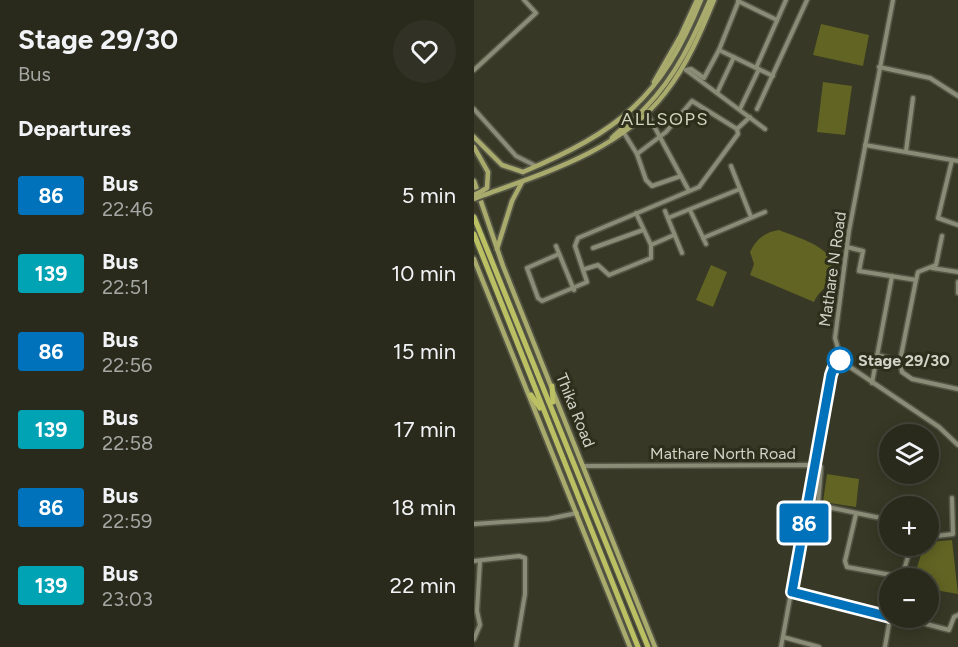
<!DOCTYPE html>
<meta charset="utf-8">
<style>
body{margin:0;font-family:Figtree,sans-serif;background:#313225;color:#f1f3f6;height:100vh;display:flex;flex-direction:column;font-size:22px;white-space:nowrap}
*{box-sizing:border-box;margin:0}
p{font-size:20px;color:#a5a7a3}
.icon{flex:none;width:33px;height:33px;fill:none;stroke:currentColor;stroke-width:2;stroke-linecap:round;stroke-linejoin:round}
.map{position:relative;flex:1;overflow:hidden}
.side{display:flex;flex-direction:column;background:#292a1c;width:474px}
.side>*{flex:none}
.badge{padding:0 12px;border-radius:4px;font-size:21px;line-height:39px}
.fabs{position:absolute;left:405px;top:424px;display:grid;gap:12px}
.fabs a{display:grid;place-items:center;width:60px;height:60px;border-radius:50%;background:#292a1c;box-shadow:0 3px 15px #0003,0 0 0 2px #45463b;font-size:30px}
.map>.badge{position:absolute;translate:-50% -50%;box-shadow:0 0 0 3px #fff}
h2{padding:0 18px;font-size:22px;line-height:54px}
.round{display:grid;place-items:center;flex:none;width:63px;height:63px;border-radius:32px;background:#313225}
.head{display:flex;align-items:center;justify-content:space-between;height:102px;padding:0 18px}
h1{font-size:28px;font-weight:700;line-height:45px}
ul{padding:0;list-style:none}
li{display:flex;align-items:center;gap:18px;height:78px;padding:0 18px}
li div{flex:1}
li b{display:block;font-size:22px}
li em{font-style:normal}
li .badge{min-width:66px;font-weight:700;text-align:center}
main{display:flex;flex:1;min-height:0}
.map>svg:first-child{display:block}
.green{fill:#616423}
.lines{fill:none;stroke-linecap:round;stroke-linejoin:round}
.minor-casing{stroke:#545545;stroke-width:7}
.major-casing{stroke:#545545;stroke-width:8}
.highway-casing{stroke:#545545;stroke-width:8}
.minor{stroke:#8b8c77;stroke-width:4}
.major{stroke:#a8ab6b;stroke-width:4.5}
.highway{stroke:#bbc063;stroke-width:5}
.major-bridge-casing{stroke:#545545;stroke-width:8;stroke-linecap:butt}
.major-bridge{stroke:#a8ab6b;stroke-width:4.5}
.line-casing{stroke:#fff;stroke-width:14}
.line{stroke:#0072bc;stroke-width:9}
.stop-dot{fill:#fff;stroke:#0072bc;stroke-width:3}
.labels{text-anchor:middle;stroke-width:6;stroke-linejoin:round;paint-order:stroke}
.street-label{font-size:16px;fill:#d2d3c7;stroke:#2d2e1b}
.stop-label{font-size:16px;font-weight:bold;fill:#d2d3c7;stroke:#2d2e1b;text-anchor:start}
.neighbourhood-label{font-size:18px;letter-spacing:1.5px;fill:#d3d5be;stroke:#2d2e1b}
</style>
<main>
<section class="side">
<div class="head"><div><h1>Stage 29/30</h1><p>Bus</p></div><a class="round"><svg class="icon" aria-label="heart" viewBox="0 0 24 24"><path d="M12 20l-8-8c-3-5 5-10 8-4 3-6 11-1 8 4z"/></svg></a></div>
<h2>Departures</h2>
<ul>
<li><span class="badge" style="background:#0072bc;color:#fff">86</span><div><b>Bus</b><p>22:46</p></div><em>5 min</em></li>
<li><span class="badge" style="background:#00a3b4;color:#fff">139</span><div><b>Bus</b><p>22:51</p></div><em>10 min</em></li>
<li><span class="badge" style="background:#0072bc;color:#fff">86</span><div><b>Bus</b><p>22:56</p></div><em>15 min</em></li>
<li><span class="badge" style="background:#00a3b4;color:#fff">139</span><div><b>Bus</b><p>22:58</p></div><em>17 min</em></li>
<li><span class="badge" style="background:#0072bc;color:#fff">86</span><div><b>Bus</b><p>22:59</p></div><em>18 min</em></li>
<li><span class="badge" style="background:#00a3b4;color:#fff">139</span><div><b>Bus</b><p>23:03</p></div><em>22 min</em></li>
</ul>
</section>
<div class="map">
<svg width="484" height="647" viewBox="0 0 484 647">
<rect width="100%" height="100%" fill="#373825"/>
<g class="green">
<path d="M347,24L395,35L389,66L339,55Z"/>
<path d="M349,82L378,86L371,135L343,132Z"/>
<path d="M305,230C326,239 370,249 357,279C352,289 344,292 340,302L276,275L280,264L276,252C282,239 291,232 305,230Z"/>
<path d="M237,265L253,272L239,307L222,300Z"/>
<path d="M353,474L385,479L382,507L349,502Z"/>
<path d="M478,540L484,594L455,589L454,579H439L450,546H454L455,542Z"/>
</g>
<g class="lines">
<g class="minor-casing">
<g id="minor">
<path d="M419,0L375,231L361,338L366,355L376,367L465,427L484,445"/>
<path d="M264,1L303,20"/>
<path d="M245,50L299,76"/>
<path d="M405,67L456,78L484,96"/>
<path d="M282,68L312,0"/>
<path d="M0,70L62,13L50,0"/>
<path d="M212,70L217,69L230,78L245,50L265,0"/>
<path d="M212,70L291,129"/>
<path d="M243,93L260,57"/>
<path d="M0,109L42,156L62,166"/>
<path d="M266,109L285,69"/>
<path d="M283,109L333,0"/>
<path d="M173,113L215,191"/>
<path d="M150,133L163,154L192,132L218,101L263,129"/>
<path d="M391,145L484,161"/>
<path d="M432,151L439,98"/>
<path d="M163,154L172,180L178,186L207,176"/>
<path d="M478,160L464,218L484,225"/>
<path d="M257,166L266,189"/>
<path d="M216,210L232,244"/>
<path d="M191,211L208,253"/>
<path d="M194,218L266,189L277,217"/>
<path d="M229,238L291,212"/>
<path d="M177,245L200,235"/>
<path d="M82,246L100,290"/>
<path d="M373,247L389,251L385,271L442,280"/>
<path d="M119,248L169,230"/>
<path d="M85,254L53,268L64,298L68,301L113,282L101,246L104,238L225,187L264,134L263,129L276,117"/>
<path d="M458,268L484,272"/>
<path d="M111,269L124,265L135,275L177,258V245L162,213"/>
<path d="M484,282V293"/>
<path d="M403,355L426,361L428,372L438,379L484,389"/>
<path d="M426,361L442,280L444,272L462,265L468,236"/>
<path d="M398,383L418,276"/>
<path d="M110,466L340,465L347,467L344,505L416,520"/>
<path d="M382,514L371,561L373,567L428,577L437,546"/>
<path d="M0,524L74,519L103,513"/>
<path d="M454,537L479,534L478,498"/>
<path d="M0,561L45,556L51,558V594L42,647"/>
<path d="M318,592L416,617"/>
<path d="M452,624L475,630L480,617L484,615"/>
<path d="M309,637L345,647"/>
<path d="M0,639L6,625L3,611L6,561"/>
<path d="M307,647L357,375L361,364L368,359"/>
<path d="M411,647L416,618"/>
</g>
</g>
<g class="major-casing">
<g id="major">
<path d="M180,82L207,35L223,0"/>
<path d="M0,137L28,165L49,172C145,131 187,99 227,0"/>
<path d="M138,138C149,127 162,118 172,107C202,76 219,39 236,0"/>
<path d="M0,147L14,172L13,188L8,191"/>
<path d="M0,181L29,266L181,647"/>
<path d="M10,195C74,172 148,149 191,93C213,65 227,32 240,0"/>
<path d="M23,249L38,201L48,182"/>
<path d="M0,259L156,647"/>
</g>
</g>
<g class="highway-casing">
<g id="highway">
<path d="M0,217L174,647"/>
<path d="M0,234L164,647"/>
<path d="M78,386L79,402"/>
<path d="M57,395L66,408"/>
</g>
</g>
<use href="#minor" class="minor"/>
<use href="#major" class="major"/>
<use href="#highway" class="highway"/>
<g class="major-bridge-casing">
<g id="major-bridge">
<path d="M0,195L8,191"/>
<path d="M0,199L10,195"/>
</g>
</g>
<use href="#major-bridge" class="major-bridge"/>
</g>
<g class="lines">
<g class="line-casing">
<path id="line" d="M368,359L361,364L357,375L318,592L416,617"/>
</g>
<use href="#line" class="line"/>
</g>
<circle class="stop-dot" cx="366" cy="360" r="12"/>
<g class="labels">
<g class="street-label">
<text transform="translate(358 269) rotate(-82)" y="6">Mathare N Road</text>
<text transform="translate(102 410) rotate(68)" y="6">Thika Road</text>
<text x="249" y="459">Mathare North Road</text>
</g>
<g class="stop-label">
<text x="384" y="366">Stage 29/30</text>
</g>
<g class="neighbourhood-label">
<text x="191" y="125">ALLSOPS</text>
</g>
</g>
</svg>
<div class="fabs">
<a><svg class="icon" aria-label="layers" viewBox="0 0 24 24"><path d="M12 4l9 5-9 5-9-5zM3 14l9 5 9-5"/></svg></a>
<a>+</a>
<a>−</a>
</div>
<b class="badge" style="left:330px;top:523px;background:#0072bc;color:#fff">86</b>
</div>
</main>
